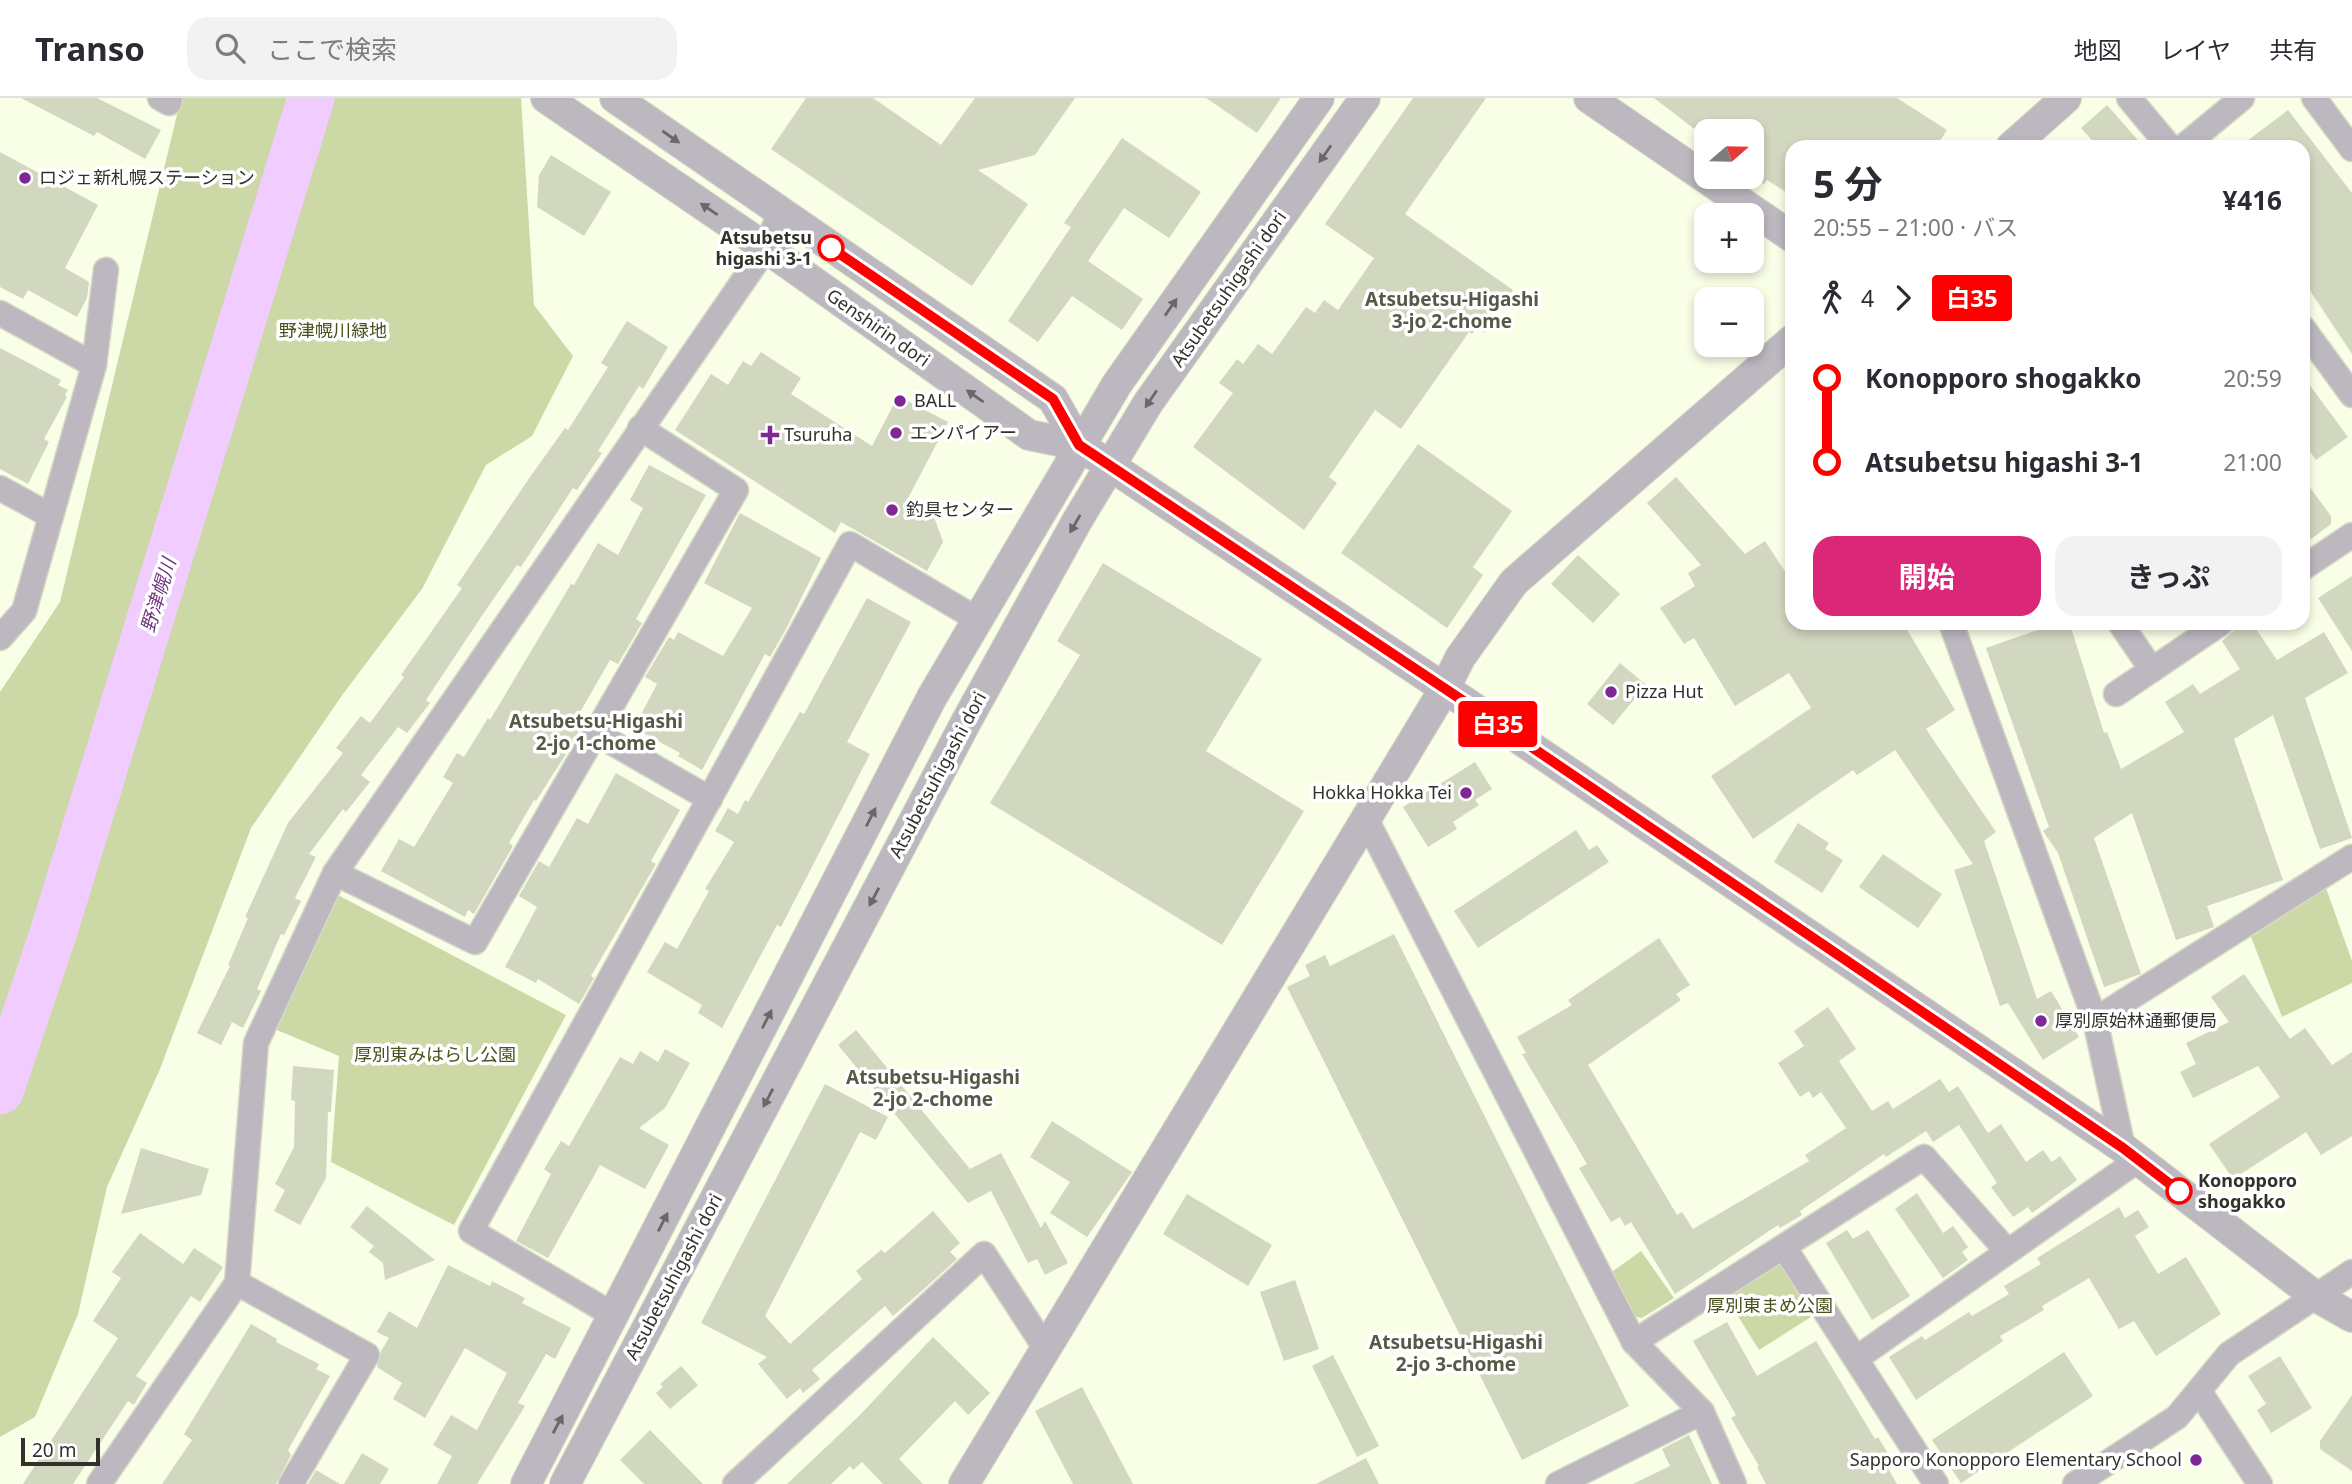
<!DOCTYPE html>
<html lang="ja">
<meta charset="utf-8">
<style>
body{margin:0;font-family:"Noto Sans","Noto Sans JP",sans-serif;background:#f2f2f3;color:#2b2b33;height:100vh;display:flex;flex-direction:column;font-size:26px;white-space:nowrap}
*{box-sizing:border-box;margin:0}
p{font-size:23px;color:#7c7c81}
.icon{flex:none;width:38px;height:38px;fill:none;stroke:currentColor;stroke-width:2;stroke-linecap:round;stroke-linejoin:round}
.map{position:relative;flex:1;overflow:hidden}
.side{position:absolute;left:1785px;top:42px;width:525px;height:490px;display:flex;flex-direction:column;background:#fff;border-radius:21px;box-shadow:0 4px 10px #0003}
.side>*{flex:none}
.badge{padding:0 14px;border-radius:5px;font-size:24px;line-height:46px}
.needle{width:46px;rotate:70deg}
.controls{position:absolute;left:1694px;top:21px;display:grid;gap:14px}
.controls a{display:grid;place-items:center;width:70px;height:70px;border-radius:14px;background:#fff;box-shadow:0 4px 10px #0003;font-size:35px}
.scale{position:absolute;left:21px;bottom:18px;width:79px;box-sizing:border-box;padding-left:7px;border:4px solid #31332a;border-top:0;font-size:19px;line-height:24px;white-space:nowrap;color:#31332a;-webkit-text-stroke:5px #fff;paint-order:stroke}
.map>.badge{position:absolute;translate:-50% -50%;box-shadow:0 0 0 4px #fff}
.legs{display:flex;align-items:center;gap:10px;height:77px;padding:0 28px;font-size:23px}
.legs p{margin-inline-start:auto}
.summary{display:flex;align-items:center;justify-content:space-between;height:119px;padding:0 28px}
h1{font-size:38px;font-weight:700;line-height:52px}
.primary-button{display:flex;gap:14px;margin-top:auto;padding:14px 28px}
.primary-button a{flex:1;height:80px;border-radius:21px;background:#db2777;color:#fff;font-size:28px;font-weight:700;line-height:80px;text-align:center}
.primary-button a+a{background:#f2f2f3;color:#2b2b33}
ul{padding:0 28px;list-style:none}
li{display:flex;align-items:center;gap:24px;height:84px;font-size:26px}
li i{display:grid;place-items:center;width:10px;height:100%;margin:0 9px;background:currentColor}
li i::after{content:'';width:18px;height:18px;margin:-9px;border:5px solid;border-radius:50%;background:#fff}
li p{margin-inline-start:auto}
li:first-child i{background:linear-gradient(#0000 50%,currentColor 0)}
li:last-child i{background:linear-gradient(currentColor 50%,#0000 0)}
header{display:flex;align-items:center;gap:42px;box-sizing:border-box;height:98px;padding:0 35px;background:#fff;border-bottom:2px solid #e1e1e2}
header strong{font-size:33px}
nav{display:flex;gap:38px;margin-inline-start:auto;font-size:24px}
.search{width:490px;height:63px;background:#f2f2f3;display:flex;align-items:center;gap:18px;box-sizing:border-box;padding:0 24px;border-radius:21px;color:#7c7c81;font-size:26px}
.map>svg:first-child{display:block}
.green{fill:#cdd8a7}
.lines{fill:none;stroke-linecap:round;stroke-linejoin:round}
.river{stroke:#f1ccfe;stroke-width:47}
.building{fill:#d2d7c0}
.minor-casing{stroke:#d5d9c5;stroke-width:27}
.tertiary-casing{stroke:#d5d9c5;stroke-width:32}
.minor{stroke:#bdb7c0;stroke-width:24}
.tertiary{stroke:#bdb7c0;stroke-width:30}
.oneway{fill:#696866}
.line-1-casing{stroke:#fff;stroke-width:16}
.line-1{stroke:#f00;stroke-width:10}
.poi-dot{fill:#7e2896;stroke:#fff;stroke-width:2.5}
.stop-1-dot{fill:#fff;stroke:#f00;stroke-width:3.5}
.labels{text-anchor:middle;stroke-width:7;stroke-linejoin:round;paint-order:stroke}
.poi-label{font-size:18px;fill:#31332a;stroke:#fff;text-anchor:start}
.stop-label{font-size:18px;font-weight:bold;fill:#31332a;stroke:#fff;text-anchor:end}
.street-label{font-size:18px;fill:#31332a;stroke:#fff}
.park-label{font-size:18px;fill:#49511c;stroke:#fff}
.neighbourhood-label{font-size:19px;font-weight:bold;fill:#555945;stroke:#fff}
.water-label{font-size:19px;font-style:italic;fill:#6d367e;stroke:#fff}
</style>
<header>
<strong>Transo</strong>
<div class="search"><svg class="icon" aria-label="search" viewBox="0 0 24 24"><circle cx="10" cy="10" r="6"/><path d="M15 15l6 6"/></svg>ここで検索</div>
<nav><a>地図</a><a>レイヤ</a><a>共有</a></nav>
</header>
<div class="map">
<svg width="2352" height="1386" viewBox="0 0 2352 1386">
<rect width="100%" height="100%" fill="#f9fee7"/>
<g class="green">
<path d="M181,0H521L534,207L573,258L532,338L486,367L422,491L343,596L251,730L160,971L107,1089L78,1216L35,1319L0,1339V594L60,504Z"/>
<path d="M2326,790L2352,863V885L2282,919L2251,839Z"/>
<path d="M336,796L566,917L454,1127L331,1064L339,958L272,930Z"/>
<path d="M1641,1153L1674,1200L1642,1220L1630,1218L1609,1176Z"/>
<path d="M1782,1164L1814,1217L1759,1252L1726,1199Z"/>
</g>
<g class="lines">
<path class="river" d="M0,993L53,836L311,0"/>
</g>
<g class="building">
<path d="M21,0H97L161,32L145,61L97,34L94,38Z"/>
<path d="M806,0H873L941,47L975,0H1075L1035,57L978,72L1028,106L972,188L771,51Z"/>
<path d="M1206,0H1281L1257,35Z"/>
<path d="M1413,0H1486L1405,116L1513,192L1484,235L1477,229L1472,236L1469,234L1401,331L1375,312L1329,379L1337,385L1304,432L1193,349L1233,295L1219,285L1237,261L1243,266L1258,246L1272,256L1306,209L1315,215L1324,202L1338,212L1374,160L1325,126Z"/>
<path d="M1654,0H1897L1947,32L1936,49H1792V98L1767,82L1764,86L1752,77V33H1697Z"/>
<path d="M2107,7L2144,49H2098L2081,30Z"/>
<path d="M2288,12L2352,95V256L2303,182V49H2239Z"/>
<path d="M1122,40L1201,94L1169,140L1124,110L1088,163L1143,201L1122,232L1072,198L1038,244L1008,223L1071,129L1064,125Z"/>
<path d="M0,54L98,107L65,170L89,184L87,200L77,219L28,192L23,201L0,189Z"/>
<path d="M551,57L611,94L584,138L537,109L539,77Z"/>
<path d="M627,223L668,249L643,291L639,288L598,353L602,355L577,392L573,390L521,469L517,467L481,519L426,602L430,605L407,635L398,629L361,677L370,684L346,714L343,711L309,756L316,759L295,800L301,803L284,837L281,836L257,891L261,893L243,930L232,924L221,947L197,935L230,868L228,867L248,820L245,819L288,725L343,655L336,650L361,618L370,625L404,579L401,577L462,490L457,487L530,379L565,330L568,332L608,269L601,265Z"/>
<path d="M0,250L61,282L58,287L68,292L65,297L67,299L44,341L49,344L28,386L0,371Z"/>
<path d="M761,254L801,280L791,296L872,348L898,298L948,324L907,402L933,416L943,444L927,473L841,424L835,435L675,332L711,276L728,287L743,263L751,268Z"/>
<path d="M2303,278L2348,339L2316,362L2303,344Z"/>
<path d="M1418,346L1512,413L1473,469L1483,477L1447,530L1341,455Z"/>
<path d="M649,367L706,397L636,521L642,525L618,566L610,562L579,616L586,620L566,656L536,703L534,702L509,745L513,748L474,816L468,812L465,819L381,773L399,741L414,749L453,685L443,679L457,655L464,659L488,620L490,622L571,486L574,487L598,445L618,457L643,410L630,402Z"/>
<path d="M1676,379L1745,456L1765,443L1792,484V525H1903L1955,612L1926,631L1996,734L1984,743L2037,901L2051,893L2079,939L2043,962L2008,905L2000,908L1954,772L1973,766L1895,652L1857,677L1853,672L1753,741L1711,678L1811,610L1789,575L1735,608L1694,540L1684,546L1660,510L1695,488L1688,475L1701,467L1647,405Z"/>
<path d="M2303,380L2331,418V426L2303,447Z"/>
<path d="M740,415L821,460L786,531L770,559L765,556L702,672L678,658L680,655L634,630L657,586L645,579L669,539L674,542L678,534L723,558L752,510L704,485Z"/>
<path d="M1578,457L1620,496L1593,525L1551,486Z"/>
<path d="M1103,465L1262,561L1206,653L1304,713L1222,847L990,705L1080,557L1057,543Z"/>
<path d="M2352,478V553L2318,500Z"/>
<path d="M867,500L911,524L847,644L870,656L781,829L777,827L722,930L698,915L702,907L647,874L665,844L677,851L709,793L705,791L734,744L715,733L728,710L738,716L745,702L748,704L800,614L804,616Z"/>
<path d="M2236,525H2252L2277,562L2324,534L2348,575L2305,600L2352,740L2320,751L2273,617L2234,641L2283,782L2207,808L2214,829L2176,842L2132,715L2094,740L2141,876L2104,889L2058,755L2043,733L2049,729L1986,550L2055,526L2057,531L2070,526L2104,635L2107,634L2121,671L2184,634L2165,604L2193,586L2200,596L2240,571L2222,543L2234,532Z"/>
<path d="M1620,565L1646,587L1613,627L1587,606Z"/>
<path d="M1475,664L1492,691L1475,702L1479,707L1453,724L1457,731L1428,749L1403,709Z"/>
<path d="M616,675L680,712L651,763L656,766L591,878L594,880L579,906L538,881L536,885L505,869L537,809L519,798L539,763L549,769L577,720L588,726Z"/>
<path d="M1798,725L1829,745L1825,751L1843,762L1822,795L1774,764Z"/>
<path d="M1576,732L1589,752L1597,747L1609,764L1478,850L1454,813Z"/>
<path d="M1883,756L1942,796L1918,830L1859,789Z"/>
<path d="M1394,836L1629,1308L1522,1362L1287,889L1310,878L1305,867L1325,857L1330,868Z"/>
<path d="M1659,840L1690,887L1676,896L1681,902L1588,967L1677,1117L1682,1114L1693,1131L1809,1063L1805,1057L1846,1030L1821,994L1813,1000L1809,993L1800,999L1778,965L1804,948L1794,933L1828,909L1856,951L1839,963L1872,1013L1888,1003L1893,1011L1940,981L1949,994L1958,988L1988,1035L2001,1026L2026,1064L2043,1052L2052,1064L2060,1058L2077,1082L2032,1115L2028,1109L2013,1119L1991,1089L1997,1085L1959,1027L1933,1044L1926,1033L1886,1059L1884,1056L1800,1113L1802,1117L1780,1130L1778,1127L1675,1196L1631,1124L1625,1128L1620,1119L1611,1124L1579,1070L1587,1066L1522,956L1526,955L1517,939L1572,907L1568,902Z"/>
<path d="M2244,876L2290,941L2305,930L2332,967L2352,954V1038L2321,1057L2306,1034L2233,1081L2209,1046L2280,999L2258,968L2193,1000L2180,974L2196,966L2186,945L2229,924L2211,899Z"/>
<path d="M856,932L970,1071L1001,1055L1041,1130L1045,1123L1068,1165L1045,1177L1037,1161L1028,1165L991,1093L968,1105L838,947Z"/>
<path d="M665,951L690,965L665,1010L639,1030L669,1047L645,1091L600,1067L548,1160L516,1143L551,1076L544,1071L561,1043L569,1048L620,959L633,966L640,953L658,964Z"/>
<path d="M293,968L334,972L331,1014H328L326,1080L300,1127L274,1113L285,1092L275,1086L294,1049L295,1003L291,1002Z"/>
<path d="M825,986L888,1019L876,1042L860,1034L765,1218L790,1246L862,1181L856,1173L881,1152L885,1155L933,1113L960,1145L950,1154L957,1161L924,1191L893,1218L885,1208L812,1272L820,1281L803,1295L800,1290L787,1301L758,1266L767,1259L701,1225Z"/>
<path d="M1052,1023L1132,1074L1087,1139L1050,1115L1070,1084L1030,1059Z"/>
<path d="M141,1050L209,1071L201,1097L121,1116Z"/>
<path d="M1917,1095L1943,1135L1953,1128L1968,1149L1962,1154L1968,1162L1943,1180L1895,1111Z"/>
<path d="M1187,1096L1272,1147L1248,1188L1163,1136Z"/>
<path d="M367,1108L435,1162L385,1182L383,1165L369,1154L374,1148L350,1129Z"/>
<path d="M2119,1109L2125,1120L2138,1112L2149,1129L2135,1138L2158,1176L2186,1159L2221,1216L2156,1258L2134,1223L2119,1231L2089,1180L2042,1208L2044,1212L2000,1238L2003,1243L1916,1302L1889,1259L1922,1238L1925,1242L1969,1214L1972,1218L2009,1196L2004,1188L2041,1166L2037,1160Z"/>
<path d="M1847,1132L1853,1141L1868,1132L1910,1198L1872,1222L1826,1145Z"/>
<path d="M140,1135L183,1166L194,1150L223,1169L200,1204L191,1198L136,1278L147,1285L134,1307L128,1303L73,1386H23L118,1240L93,1223L121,1180L112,1174Z"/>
<path d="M448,1167L490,1188L492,1183L525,1200L522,1205L571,1230L555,1261L546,1256L518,1305L525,1308L477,1386H437L452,1358L433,1347L451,1317L477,1332L507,1275L465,1250L425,1320L393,1301L402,1285L377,1269L381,1253L389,1240L377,1234L389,1213L417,1230Z"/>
<path d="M1295,1182L1319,1251L1284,1263L1260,1194Z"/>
<path d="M1727,1224L1757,1278L1816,1243L1875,1341L1878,1339L1893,1364L1886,1367L1897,1386H1766L1757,1369L1759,1368L1731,1320L1736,1317L1693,1243Z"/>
<path d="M251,1226L277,1241L276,1244L319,1266L316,1271L330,1278L288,1352L291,1357L276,1386H162L192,1342L184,1336Z"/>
<path d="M933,1239L990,1295L968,1317L955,1303L899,1361L923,1386H883L862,1364L853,1372L850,1368L831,1386H787L860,1317Z"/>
<path d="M2064,1254L2093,1298L1961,1385L1932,1342Z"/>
<path d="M1333,1257L1379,1348L1357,1359L1312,1268Z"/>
<path d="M2280,1258L2312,1310L2271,1335L2257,1312L2266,1306L2248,1278Z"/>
<path d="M681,1268L698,1287L670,1311L656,1295L663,1289L660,1286Z"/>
<path d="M1082,1289L1133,1386H1073L1035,1313Z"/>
<path d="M2352,1297V1373L2320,1351V1343Z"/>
<path d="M650,1332L703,1386H644L620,1362Z"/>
<path d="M1689,1337L1712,1386H1633L1670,1368L1662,1351Z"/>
<path d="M362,1355L389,1371L380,1386H344Z"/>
<path d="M1366,1360L1379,1386H1316Z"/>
<path d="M316,1372L340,1386H308Z"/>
</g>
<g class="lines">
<g class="minor-casing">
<g id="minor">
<path d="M160,0L169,5L170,0"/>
<path d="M2129,0L2170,49"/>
<path d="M2314,0L2352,51"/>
<path d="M2183,49L2242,0"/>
<path d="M0,215L94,267"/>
<path d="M2303,230L2352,297"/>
<path d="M0,390L51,418"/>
<path d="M2303,470L2352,437"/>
<path d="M1951,525L2095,922L2123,1050"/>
<path d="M2120,525L2152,572"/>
<path d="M0,540L24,513L94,267L106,172"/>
<path d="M2116,596L2221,525"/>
<path d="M597,636L710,701"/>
<path d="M1366,721L1634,1244L1702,1314L1734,1386"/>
<path d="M335,775L475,844L736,392L640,330"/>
<path d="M2095,922L2352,759"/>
<path d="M1784,1149L1936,1386"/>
<path d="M237,1185L367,1257L291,1386"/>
<path d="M615,1218L471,1133L850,446L977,521"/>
<path d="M1634,1244L1924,1059L2007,1153"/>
<path d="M1857,1260L2138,1062"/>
<path d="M2199,1293L2260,1386"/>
<path d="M99,1386L237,1185L256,945L335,775L766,150L780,114"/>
<path d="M735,1386L984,1156L1046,1251"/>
<path d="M1558,1386L1702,1314"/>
<path d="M2075,1386L2177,1319L2229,1256L2352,1174"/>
</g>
</g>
<g class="tertiary-casing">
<g id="tertiary">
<path d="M546,0L766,150L1029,337L1079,347L1468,606L2123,1050L2315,1198L2352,1219"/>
<path d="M615,0L1053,301L1079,347"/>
<path d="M1589,0L1792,139"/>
<path d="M2011,49L2066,0"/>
<path d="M526,1386L932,599L1117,286L1319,0"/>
<path d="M565,1386L966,624L1077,423L1148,305L1365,0"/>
<path d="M964,1386L1445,590L1460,560L1514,484L1792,242"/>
</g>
</g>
<use href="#minor" class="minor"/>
<use href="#tertiary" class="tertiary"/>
</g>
<defs><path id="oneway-solid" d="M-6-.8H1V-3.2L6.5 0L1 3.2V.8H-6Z" transform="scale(1.75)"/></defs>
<g class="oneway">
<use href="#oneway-solid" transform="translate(671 39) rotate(35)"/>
<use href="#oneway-solid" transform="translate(1325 56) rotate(125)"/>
<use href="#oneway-solid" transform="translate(709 111) rotate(-146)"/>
<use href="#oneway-solid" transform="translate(1171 209) rotate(-55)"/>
<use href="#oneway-solid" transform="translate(975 298) rotate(-145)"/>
<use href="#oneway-solid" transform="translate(1151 301) rotate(124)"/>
<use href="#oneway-solid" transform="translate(1075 426) rotate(120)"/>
<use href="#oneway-solid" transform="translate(871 719) rotate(-63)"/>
<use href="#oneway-solid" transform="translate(874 799) rotate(118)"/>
<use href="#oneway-solid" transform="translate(767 921) rotate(-63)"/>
<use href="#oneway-solid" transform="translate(768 1000) rotate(118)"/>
<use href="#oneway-solid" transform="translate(663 1124) rotate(-63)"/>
<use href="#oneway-solid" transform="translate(558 1326) rotate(-62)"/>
</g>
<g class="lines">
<g class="line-1-casing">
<path id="line-1" d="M831,150L1053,301L1079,347L1468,606L2123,1050L2179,1093"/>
</g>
<use href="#line-1" class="line-1"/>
</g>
<g class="poi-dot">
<circle cx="25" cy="80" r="7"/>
<circle cx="900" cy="303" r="7"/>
<circle cx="896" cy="335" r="7"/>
<path d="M766.5 326.5h7v7h7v7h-7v7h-7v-7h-7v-7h7z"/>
<circle cx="892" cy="412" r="7"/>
<circle cx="1611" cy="594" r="7"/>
<circle cx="1466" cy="695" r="7"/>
<circle cx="2041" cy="923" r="7"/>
<circle cx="2196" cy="1362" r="7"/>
</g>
<g class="stop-1-dot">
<circle cx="831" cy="150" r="12"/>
<circle cx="2179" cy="1093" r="12"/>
</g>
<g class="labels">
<g class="poi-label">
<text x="39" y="86">ロジェ新札幌ステーション</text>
<text x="914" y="309">BALL</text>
<text x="910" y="341">エンパイアー</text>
<text x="784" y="343">Tsuruha</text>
<text x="906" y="418">釣具センター</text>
<text x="1625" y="600">Pizza Hut</text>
<text x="1452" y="701" text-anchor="end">Hokka Hokka Tei</text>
<text x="2055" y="929">厚別原始林通郵便局</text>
<text x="2182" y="1368" text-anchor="end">Sapporo Konopporo Elementary School</text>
</g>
<g class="stop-label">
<text x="812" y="146">Atsubetsu<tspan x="812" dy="21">higashi 3-1</tspan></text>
<text x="2198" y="1089" text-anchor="start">Konopporo<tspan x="2198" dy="21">shogakko</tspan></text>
</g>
<g class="street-label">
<text transform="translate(1229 191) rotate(-55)" y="6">Atsubetsuhigashi dori</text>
<text transform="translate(878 230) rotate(35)" y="6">Genshirin dori</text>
<text transform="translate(938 677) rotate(-62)" y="6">Atsubetsuhigashi dori</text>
<text transform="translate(674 1179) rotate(-62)" y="6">Atsubetsuhigashi dori</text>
</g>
<g class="park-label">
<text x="333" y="239">野津幌川緑地</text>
<text x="435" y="963">厚別東みはらし公園</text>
<text x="1770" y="1214">厚別東まめ公園</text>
</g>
<g class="neighbourhood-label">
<text x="1452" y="208">Atsubetsu-Higashi<tspan x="1452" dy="22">3-jo 2-chome</tspan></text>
<text x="596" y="630">Atsubetsu-Higashi<tspan x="596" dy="22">2-jo 1-chome</tspan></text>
<text x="933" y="986">Atsubetsu-Higashi<tspan x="933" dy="22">2-jo 2-chome</tspan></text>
<text x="1456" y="1251">Atsubetsu-Higashi<tspan x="1456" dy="22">2-jo 3-chome</tspan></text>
</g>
<g class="water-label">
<text transform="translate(158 497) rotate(-73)" y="7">野津幌川</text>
</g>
</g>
</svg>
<div class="controls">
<a><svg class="needle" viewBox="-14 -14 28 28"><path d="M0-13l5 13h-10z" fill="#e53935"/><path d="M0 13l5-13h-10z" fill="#7c7c81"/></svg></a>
<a>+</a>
<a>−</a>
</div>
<div class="scale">20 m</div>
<b class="badge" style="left:1498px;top:626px;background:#f00;color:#fff">白35</b>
<section class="side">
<div class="summary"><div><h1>5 分</h1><p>20:55 – 21:00 · バス</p></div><b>¥416</b></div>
<div class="legs"><svg class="icon" aria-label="walk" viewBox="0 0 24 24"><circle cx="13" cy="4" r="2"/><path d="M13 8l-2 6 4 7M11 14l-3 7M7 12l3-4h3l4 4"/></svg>4<svg class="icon" aria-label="forward" viewBox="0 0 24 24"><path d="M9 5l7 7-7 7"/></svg><b class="badge" style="background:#f00;color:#fff">白35</b></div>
<ul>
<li><i style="color:#f00"></i><b>Konopporo shogakko</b><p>20:59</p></li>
<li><i style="color:#f00"></i><b>Atsubetsu higashi 3-1</b><p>21:00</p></li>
</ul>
<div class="primary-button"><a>開始</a><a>きっぷ</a></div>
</section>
</div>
